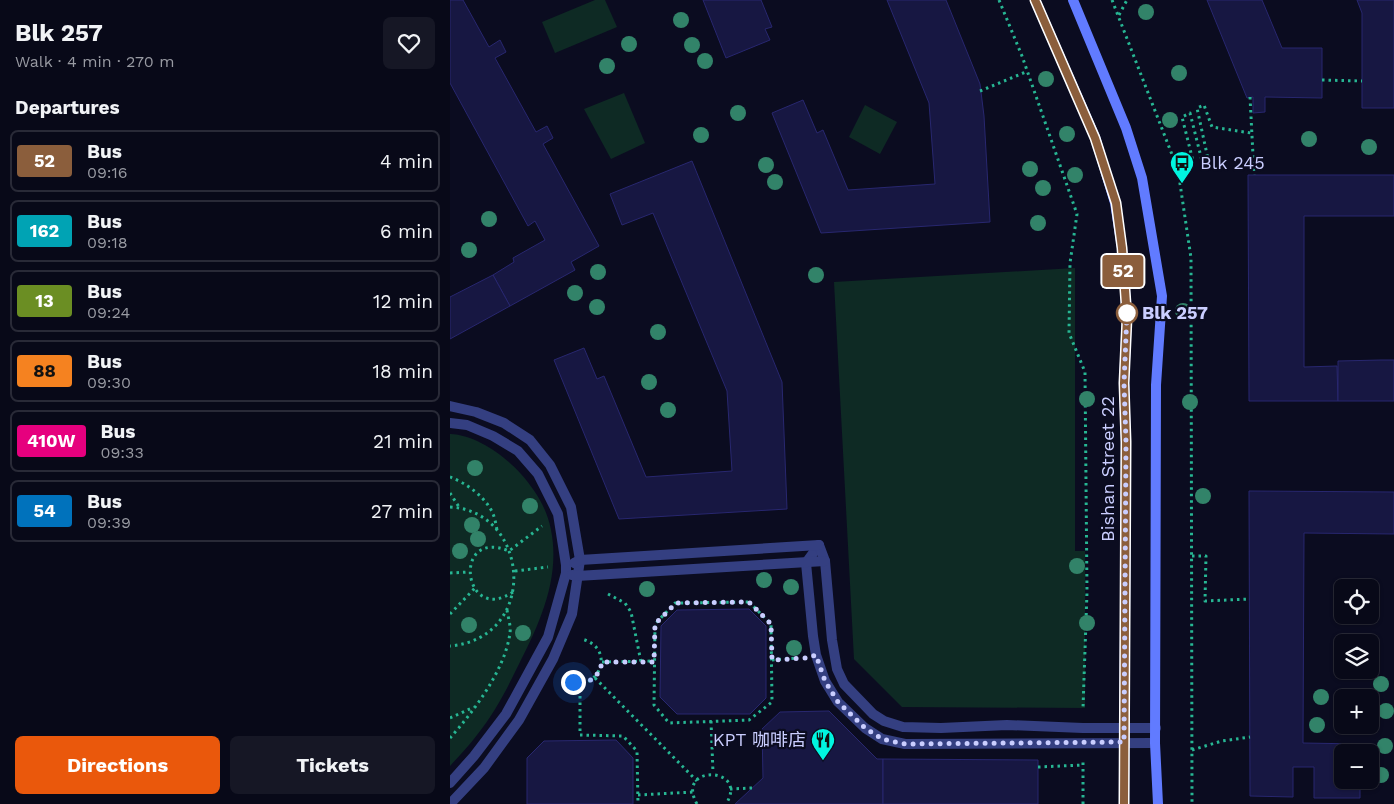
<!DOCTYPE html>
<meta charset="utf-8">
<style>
body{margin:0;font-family:"Work Sans","Noto Sans SC",sans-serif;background:#161725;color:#f1f3f6;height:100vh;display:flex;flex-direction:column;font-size:19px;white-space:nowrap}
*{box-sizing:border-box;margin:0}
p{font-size:16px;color:#989aa2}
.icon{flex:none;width:28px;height:28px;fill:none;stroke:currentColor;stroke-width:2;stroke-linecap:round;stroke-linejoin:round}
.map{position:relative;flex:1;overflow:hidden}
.side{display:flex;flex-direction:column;background:#080918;width:450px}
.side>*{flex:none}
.badge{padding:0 10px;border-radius:4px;font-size:18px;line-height:32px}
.tools{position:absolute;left:884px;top:579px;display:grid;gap:10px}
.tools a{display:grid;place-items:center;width:45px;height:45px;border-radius:8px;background:#080918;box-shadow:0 1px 4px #0004,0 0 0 1px #292a37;font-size:25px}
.you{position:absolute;width:25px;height:25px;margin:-12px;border:4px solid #fff;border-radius:50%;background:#1a73e8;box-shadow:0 0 0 8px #1a73e833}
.map>.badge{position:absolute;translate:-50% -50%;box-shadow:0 0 0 2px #fff}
h2{padding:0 15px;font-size:19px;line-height:45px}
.round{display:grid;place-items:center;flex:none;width:52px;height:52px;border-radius:8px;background:#161725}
.summary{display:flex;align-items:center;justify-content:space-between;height:85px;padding:0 15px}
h1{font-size:24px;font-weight:700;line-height:38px}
.primary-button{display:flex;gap:10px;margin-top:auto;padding:10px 15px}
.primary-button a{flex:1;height:58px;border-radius:8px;background:#ea580c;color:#fff;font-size:20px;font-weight:700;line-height:58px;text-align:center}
.primary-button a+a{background:#161725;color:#f1f3f6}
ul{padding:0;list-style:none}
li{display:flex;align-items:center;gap:15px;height:62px;margin:0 10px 8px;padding:0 5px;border:2px solid #292a37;border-radius:8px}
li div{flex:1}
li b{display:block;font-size:19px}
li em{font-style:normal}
li .badge{min-width:55px;font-weight:700;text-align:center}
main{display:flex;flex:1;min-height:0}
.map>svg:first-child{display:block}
.green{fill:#0e2a24}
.building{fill:#171742;stroke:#28276f}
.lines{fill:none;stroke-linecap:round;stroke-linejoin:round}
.path{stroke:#27b693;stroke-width:3;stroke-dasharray:2.5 4;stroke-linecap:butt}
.lane{stroke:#343f81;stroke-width:10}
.secondary{stroke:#617bff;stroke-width:10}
.tree{fill:#328369}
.line-casing{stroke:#fff;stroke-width:11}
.line{stroke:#8b5e3c;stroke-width:8}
.walk{stroke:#caceff;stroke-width:5;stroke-dasharray:0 9}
.stop-dot{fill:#fff;stroke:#8b5e3c;stroke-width:2.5}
.labels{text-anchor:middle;stroke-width:4.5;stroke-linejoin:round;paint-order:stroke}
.poi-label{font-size:18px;fill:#caceff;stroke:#0b0c20;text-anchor:start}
.stop-label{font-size:18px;font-weight:bold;fill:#caceff;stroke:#0b0c20;text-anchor:start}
.street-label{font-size:18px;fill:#caceff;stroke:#0b0c20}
</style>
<main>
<section class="side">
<div class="summary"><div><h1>Blk 257</h1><p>Walk · 4 min · 270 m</p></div><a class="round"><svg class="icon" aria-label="heart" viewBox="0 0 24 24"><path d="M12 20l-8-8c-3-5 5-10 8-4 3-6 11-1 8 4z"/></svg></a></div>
<h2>Departures</h2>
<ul>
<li><span class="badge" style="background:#8b5e3c;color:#fff">52</span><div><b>Bus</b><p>09:16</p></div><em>4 min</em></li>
<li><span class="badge" style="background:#00a3b4;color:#fff">162</span><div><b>Bus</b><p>09:18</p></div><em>6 min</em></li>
<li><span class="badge" style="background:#6b8e23;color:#fff">13</span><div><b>Bus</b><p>09:24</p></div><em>12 min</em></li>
<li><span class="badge" style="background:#f58220;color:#111">88</span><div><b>Bus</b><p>09:30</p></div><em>18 min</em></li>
<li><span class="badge" style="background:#e6007e;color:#fff">410W</span><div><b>Bus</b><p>09:33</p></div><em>21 min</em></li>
<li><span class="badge" style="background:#0072bc;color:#fff">54</span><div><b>Bus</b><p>09:39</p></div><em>27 min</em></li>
</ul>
<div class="primary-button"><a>Directions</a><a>Tickets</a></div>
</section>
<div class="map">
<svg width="944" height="804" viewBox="0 0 944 804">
<rect width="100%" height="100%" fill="#0b0c20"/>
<g class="green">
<path d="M145,0H155L167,27L105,53L92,22Z"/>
<path d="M174,93L195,143L161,159L134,109Z"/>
<path d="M415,105L447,122L430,154L399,137Z"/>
<path d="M625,268V551H635V708L452,707L404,659L384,282Z"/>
<path d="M0,434C26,435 54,455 71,474C85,490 97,508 101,530C111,580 88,627 66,670C55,693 43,715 27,735C19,746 9,756 0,766Z"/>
</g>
<g class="building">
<path d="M0,0H13L39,47L50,40L56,52L45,58L86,132L97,126L103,138L93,144L149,246L121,262L125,270L60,306L43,275L64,262L63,258L95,240L85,221L78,226L0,83Z"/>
<path d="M253,0H311L322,27L315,29L320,40L276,58Z"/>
<path d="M437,0H496L530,84L534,116L540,222L371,233L322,113L353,100L367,133L373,130L398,190L485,184L479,103Z"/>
<path d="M757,0H812L832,48H872V98L815,97V112L803,113V97L797,98Z"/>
<path d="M907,0H944V108H912V13Z"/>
<path d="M242,161L332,382L337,509L169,519L104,360L134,348L147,379L154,376L196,477L282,471L277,391L203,213L172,225L160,194Z"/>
<path d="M798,175H944V216H854V367L887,366L888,401H799Z"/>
<path d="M43,275L60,306L0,339V297Z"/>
<path d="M931,360H944V401H888V361Z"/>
<path d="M799,491L944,492V534L854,533L853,743L910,744V752H892V780H910V798H864V767H843V797L800,796Z"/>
<path d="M299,609L316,626V698L300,714H227L210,697L211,626L227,610Z"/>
<path d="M379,711L427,759H433V804H285L313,778L312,729L330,712Z"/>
<path d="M166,740L183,758V804H77V758L94,741Z"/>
<path d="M433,759L588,760V804H433Z"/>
</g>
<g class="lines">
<g class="path">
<path d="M549,0L572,56L627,214L620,263L619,333L635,372L637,592L633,708"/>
<path d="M662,0L728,170L741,258L742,804"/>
<path d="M669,15L677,0"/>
<path d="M872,80L912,81"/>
<path d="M530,91L578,71"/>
<path d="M800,97L804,175"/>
<path d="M728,170L743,161L732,117L740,113L752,161L758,159L747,108L754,105L762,127L801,133"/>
<path d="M0,477C16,483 36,497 43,514C45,518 46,525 47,530"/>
<path d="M0,493L9,507"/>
<path d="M0,507C80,511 90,638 0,646"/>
<path d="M742,556H756L755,601L800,599"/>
<path d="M65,571L98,567"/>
<path d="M0,573L19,572"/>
<path d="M63,592C13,626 1,527 59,551L92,526"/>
<path d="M158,594L175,603L181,612L191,662"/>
<path d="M299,602L321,624L322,702L299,720L219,723L204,705L205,624L225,603Z"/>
<path d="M0,614L25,588"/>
<path d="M322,660L348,658"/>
<path d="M152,662L204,661"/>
<path d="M114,677C143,701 171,650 132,639"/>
<path d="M145,678L247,781"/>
<path d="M130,683V735L173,736L187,751L188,804"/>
<path d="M0,718L24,707"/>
<path d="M261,721L263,773"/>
<path d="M0,738C24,711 55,670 60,633C61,626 58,617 57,610"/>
<path d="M742,750L772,741L800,737"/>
<path d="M588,767L633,765"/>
<path d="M280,789L302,788"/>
<path d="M188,795L243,792"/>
<path d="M247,804C224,764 300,766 276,804"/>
<path d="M633,804V762"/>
</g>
<g class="lane">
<path d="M0,406L26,412L54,423L80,440L100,465L121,507L130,560L122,614L103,659L69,720L34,768L0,804"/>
<path d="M0,423L17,425L43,436L68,451L88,474L108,514L116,565V573L98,637L56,714L24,756L0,783"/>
<path d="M369,545L356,563L363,636L366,655L375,681L388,702L415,728L432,739L455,744L705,743"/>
<path d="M369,545L375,561L382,640L387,669L394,684L423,714L434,721L453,727L491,728L557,725L633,728H706"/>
<path d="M124,563L130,560L369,545"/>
<path d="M122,575L127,576L375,561"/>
</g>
<g class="secondary">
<path d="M585,0L645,137L665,203L672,248L677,318L674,383L676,442L674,804"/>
<path d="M623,0L676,128L692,178L712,296L706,385L705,743L708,804"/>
</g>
</g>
<g class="tree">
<circle cx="696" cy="12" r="8"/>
<circle cx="231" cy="20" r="8"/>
<circle cx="179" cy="44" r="8"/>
<circle cx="242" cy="45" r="8"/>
<circle cx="255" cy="61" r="8"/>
<circle cx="157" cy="66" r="8"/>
<circle cx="729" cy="73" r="8"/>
<circle cx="596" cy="79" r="8"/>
<circle cx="288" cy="113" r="8"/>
<circle cx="720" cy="120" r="8"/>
<circle cx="617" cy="134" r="8"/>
<circle cx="251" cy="135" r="8"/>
<circle cx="859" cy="139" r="8"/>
<circle cx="919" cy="147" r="8"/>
<circle cx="316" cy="165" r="8"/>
<circle cx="580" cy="169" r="8"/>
<circle cx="625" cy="175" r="8"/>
<circle cx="325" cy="182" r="8"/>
<circle cx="593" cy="188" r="8"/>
<circle cx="39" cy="219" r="8"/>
<circle cx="588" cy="223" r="8"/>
<circle cx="19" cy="250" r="8"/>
<circle cx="148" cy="272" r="8"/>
<circle cx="366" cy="275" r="8"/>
<circle cx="125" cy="293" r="8"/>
<circle cx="147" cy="307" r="8"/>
<circle cx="733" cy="311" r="8"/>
<circle cx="208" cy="332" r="8"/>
<circle cx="199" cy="382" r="8"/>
<circle cx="637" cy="399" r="8"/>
<circle cx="740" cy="402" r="8"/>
<circle cx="218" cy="410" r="8"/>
<circle cx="25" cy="468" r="8"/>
<circle cx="753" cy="496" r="8"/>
<circle cx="80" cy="506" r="8"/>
<circle cx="22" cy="525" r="8"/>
<circle cx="28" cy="539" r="8"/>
<circle cx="10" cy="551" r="8"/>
<circle cx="627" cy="566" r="8"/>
<circle cx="314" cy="580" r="8"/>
<circle cx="341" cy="587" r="8"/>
<circle cx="197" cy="589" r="8"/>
<circle cx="637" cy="623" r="8"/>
<circle cx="19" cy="625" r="8"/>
<circle cx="73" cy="633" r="8"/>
<circle cx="344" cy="648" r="8"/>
<circle cx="931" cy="684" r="8"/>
<circle cx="871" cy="697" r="8"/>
<circle cx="936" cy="711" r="8"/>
<circle cx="867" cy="725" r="8"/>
<circle cx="935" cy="746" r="8"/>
<circle cx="931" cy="775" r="8"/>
</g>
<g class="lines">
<g class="line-casing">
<path id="line" d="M585,0L645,138L666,203L672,248L677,318L674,383L676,442L674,804"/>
</g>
<use href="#line" class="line"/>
<path class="walk" d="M123,682C138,685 149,678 152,662H204L205,624L226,603L299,602L321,624L322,660L357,658L366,655L375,681L388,702L415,728L432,739L455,744L674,742L676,442L674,383L677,313"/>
</g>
<defs>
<g id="bus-pin" transform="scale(1.25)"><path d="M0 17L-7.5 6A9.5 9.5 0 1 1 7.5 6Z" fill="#00f5e0" stroke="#0b0c20"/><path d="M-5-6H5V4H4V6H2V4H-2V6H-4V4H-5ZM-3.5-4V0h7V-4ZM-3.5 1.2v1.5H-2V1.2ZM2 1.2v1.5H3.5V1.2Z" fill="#111"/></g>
<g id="restaurant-pin" transform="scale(1.25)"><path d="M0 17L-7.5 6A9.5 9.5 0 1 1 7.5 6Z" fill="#00f5e0" stroke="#0b0c20"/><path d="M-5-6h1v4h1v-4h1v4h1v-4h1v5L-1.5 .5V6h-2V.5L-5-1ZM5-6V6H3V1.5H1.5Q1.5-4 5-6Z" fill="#111"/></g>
</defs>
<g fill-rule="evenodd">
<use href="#bus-pin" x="732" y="163"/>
<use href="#restaurant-pin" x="373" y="740"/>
</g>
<circle class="stop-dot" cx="677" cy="313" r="10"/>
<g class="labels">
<g class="poi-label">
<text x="750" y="169">Blk 245</text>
<text x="356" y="746" text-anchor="end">KPT 咖啡店</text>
</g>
<g class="stop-label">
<text x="692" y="319">Blk 257</text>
</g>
<g class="street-label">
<text transform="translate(658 469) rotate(-90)" y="6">Bishan Street 22</text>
</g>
</g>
</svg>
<div class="tools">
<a><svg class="icon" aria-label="locate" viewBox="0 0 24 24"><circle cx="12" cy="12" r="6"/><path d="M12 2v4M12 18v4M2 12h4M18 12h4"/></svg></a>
<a><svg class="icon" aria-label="layers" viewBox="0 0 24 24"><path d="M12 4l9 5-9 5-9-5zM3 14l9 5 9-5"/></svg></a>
<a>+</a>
<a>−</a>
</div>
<div class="you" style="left:123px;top:682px"></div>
<b class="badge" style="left:673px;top:271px;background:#8b5e3c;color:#fff">52</b>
</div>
</main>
